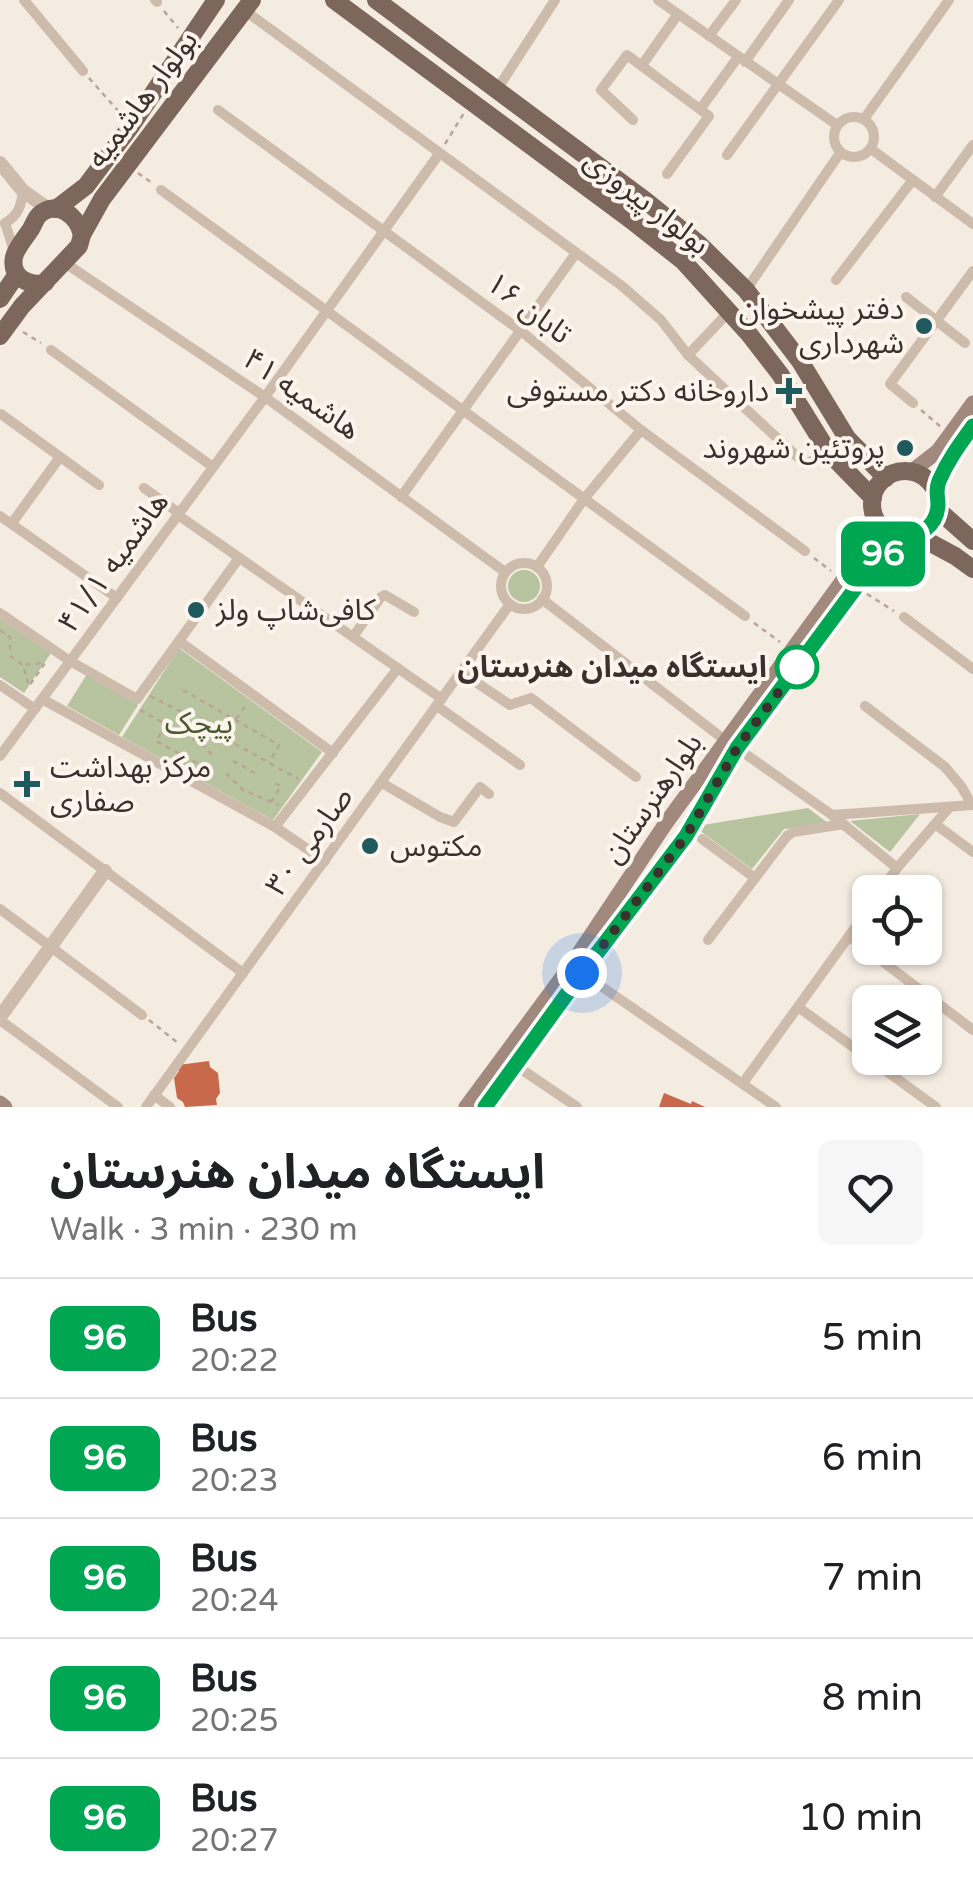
<!DOCTYPE html>
<meta charset="utf-8">
<style>
body{margin:0;font-family:"Varela Round","Noto Sans Arabic",sans-serif;background:#f6f6f6;color:#202124;height:100vh;display:flex;flex-direction:column;font-size:38px;white-space:nowrap}
*{box-sizing:border-box;margin:0}
p{font-size:32px;color:#757577}
.icon{flex:none;width:55px;height:55px;fill:none;stroke:currentColor;stroke-width:2;stroke-linecap:round;stroke-linejoin:round}
.map{position:relative;height:1107px;overflow:hidden}
.sheet{display:flex;flex-direction:column;background:#fff;flex:1}
.sheet>*{flex:none}
.badge{padding:0 20px;border-radius:15px;font-size:35px;line-height:65px}
.buttons{position:absolute;left:852px;top:875px;display:grid;gap:20px}
.buttons a{display:grid;place-items:center;width:90px;height:90px;border-radius:15px;background:#fff;box-shadow:0 2px 8px #0004;font-size:50px}
.you{position:absolute;width:50px;height:50px;margin:-25px;border:8px solid #fff;border-radius:50%;background:#1a73e8;box-shadow:0 0 0 15px #1a73e833}
.map>.badge{position:absolute;translate:-50% -50%;box-shadow:0 0 0 5px #fff}
.round{display:grid;place-items:center;flex:none;width:105px;height:105px;border-radius:15px;background:#f6f6f6}
.headline{display:flex;align-items:center;justify-content:space-between;height:170px;padding:0 50px}
h1{font-size:48px;font-weight:700;line-height:75px}
ul{padding:0;list-style:none}
li{display:flex;align-items:center;gap:30px;height:120px;padding:0 50px;border-top:2px solid #e0e0e0}
li div{flex:1}
li b{display:block;font-size:38px}
li em{font-style:normal}
li .badge{min-width:110px;font-weight:700;text-align:center}
.map>svg:first-child{display:block}
.green{fill:#b8c4a0}
.building{fill:#c8694b}
.lines{fill:none;stroke-linecap:round;stroke-linejoin:round}
.path{stroke:#b9a596;stroke-width:2.5;stroke-dasharray:5 5;stroke-linecap:butt}
.minor{stroke:#cdbbac;stroke-width:10}
.tertiary{stroke:#cdbbac;stroke-width:14}
.secondary{stroke:#a18a7d;stroke-width:15}
.primary{stroke:#7d675c;stroke-width:18}
.line-casing{stroke:#fff;stroke-width:22}
.line{stroke:#00a651;stroke-width:15}
.walk{stroke:#3b302b;stroke-width:10;stroke-dasharray:0 18}
.poi-dot{fill:#1f5a5e;stroke:#fbf5ee;stroke-width:4}
.stop-dot{fill:#fff;stroke:#00a651;stroke-width:5}
.labels{text-anchor:middle;stroke-width:8;stroke-linejoin:round;paint-order:stroke}
.street-label{font-size:30px;fill:#3b302b;stroke:#fbf5ee}
.poi-label{font-size:30px;fill:#3b302b;stroke:#fbf5ee;text-anchor:end}
.stop-label{font-size:30px;font-weight:bold;fill:#3b302b;stroke:#fbf5ee;text-anchor:end}
.park-label{font-size:30px;fill:#4a5a2e;stroke:#fbf5ee}
</style>
<div class="map">
<svg width="973" height="1107" viewBox="0 0 973 1107">
<rect width="100%" height="100%" fill="#f4ebe1"/>
<g class="green">
<circle cx="524" cy="586" r="16"/>
<path d="M0,618L51,653L24,693L0,677Z"/>
<path d="M179,648L322,752L273,820L122,737Z"/>
<path d="M87,674L138,705L119,735L67,706Z"/>
<path d="M808,808L828,823L784,829L752,869L699,830L703,825Z"/>
<path d="M920,814L890,852L850,821Z"/>
</g>
<g class="building">
<path d="M209,1061L210,1067L218,1073L220,1093L216,1099L217,1105L185,1107L183,1102L177,1098L174,1078L179,1071L178,1065Z"/>
<path d="M664,1093L691,1104L692,1101L705,1107H659Z"/>
</g>
<g class="lines">
<g class="path">
<path d="M164,11L178,28"/>
<path d="M89,78L120,113"/>
<path d="M445,144L464,113"/>
<path d="M138,173L152,183"/>
<path d="M23,332L41,343"/>
<path d="M921,410L941,427"/>
<path d="M814,558L831,571"/>
<path d="M867,594L894,611"/>
<path d="M754,623L780,642"/>
<path d="M0,630L10,637V654"/>
<path d="M10,656L23,665L29,686L45,663L23,665"/>
<path d="M183,690L279,745L269,763"/>
<path d="M150,696L189,716"/>
<path d="M140,710L202,744L215,758"/>
<circle cx="194" cy="721" r="7"/>
<path d="M236,719L246,705"/>
<path d="M200,724L298,779"/>
<path d="M166,725L156,741L208,769"/>
<path d="M233,761L259,775"/>
<path d="M226,773L243,790L279,805"/>
<path d="M271,802L281,786L273,782"/>
<path d="M149,1020L178,1043"/>
</g>
<g class="minor">
<path d="M24,0L83,71"/>
<path d="M155,0L157,2"/>
<path d="M658,0L837,125"/>
<path d="M244,10L622,286L661,320L688,355L805,464L829,453"/>
<path d="M709,36L736,0"/>
<path d="M745,62L789,0"/>
<path d="M642,65L678,14"/>
<path d="M496,91L555,0"/>
<path d="M701,108L738,57"/>
<path d="M218,110L521,331L641,430L805,551"/>
<circle cx="854" cy="137" r="20"/>
<path d="M864,119L949,0"/>
<path d="M633,120L601,90L627,55L709,116L667,174"/>
<path d="M871,149L973,224"/>
<path d="M727,155L839,0"/>
<path d="M161,190L745,616"/>
<path d="M935,197L973,145"/>
<path d="M5,223C19,215 21,206 23,191"/>
<path d="M5,223L15,254"/>
<path d="M65,263L265,397L505,572"/>
<path d="M836,280L912,181"/>
<path d="M746,290L840,153"/>
<path d="M906,297L965,343"/>
<path d="M51,350L213,467"/>
<path d="M688,355L724,317"/>
<path d="M913,403L890,384L973,271"/>
<path d="M1,414L99,485"/>
<path d="M144,488L179,513"/>
<path d="M401,497L576,253"/>
<path d="M178,515L442,699"/>
<path d="M0,516L117,598"/>
<path d="M12,523L60,457"/>
<circle cx="524" cy="586" r="23"/>
<path d="M537,567L584,499L641,430"/>
<path d="M542,599L726,741"/>
<path d="M0,613L70,661L137,699L239,558"/>
<path d="M904,617L973,669"/>
<path d="M353,637L381,597L385,595L414,612"/>
<path d="M179,641L333,753"/>
<path d="M461,672L510,705L531,698L636,777"/>
<path d="M0,685L35,709"/>
<path d="M42,699L275,827L325,861"/>
<path d="M437,706L520,765"/>
<path d="M865,706L945,767L961,786L972,805"/>
<path d="M737,748L832,815L897,868"/>
<path d="M0,756L265,397L439,154"/>
<path d="M382,783L440,817L454,822L480,787L489,794"/>
<path d="M0,793L243,973"/>
<path d="M832,815L973,805"/>
<path d="M935,824L973,852"/>
<path d="M275,827L398,668"/>
<path d="M702,839L755,878"/>
<path d="M880,892L897,868L948,809"/>
<path d="M0,909L142,1015"/>
<path d="M849,936L973,1030"/>
<path d="M708,940L787,836L793,832L844,824"/>
<path d="M582,973L776,1107"/>
<path d="M798,1007L936,1107"/>
<path d="M0,1020L118,1107"/>
<path d="M515,1065L577,1107"/>
<path d="M743,1083L870,907"/>
<path d="M154,1095L170,1107"/>
<path d="M146,1107L510,604"/>
</g>
<g class="tertiary">
<path d="M0,163L23,191L50,210"/>
<path d="M0,1017L105,871"/>
</g>
<g class="secondary">
<path d="M911,472L938,451L973,403"/>
<path d="M935,491L948,460L973,426"/>
<path d="M0,1103L5,1107"/>
<path d="M466,1107L571,965L666,823L859,558L874,515"/>
<path d="M485,1107L582,973L686,836L737,748L871,567L899,536"/>
</g>
<g class="primary">
<path d="M334,0L631,220L683,261L749,334L780,374L829,453L873,498"/>
<path d="M376,0L646,201L699,244L746,290L800,361L847,438L886,478"/>
<path d="M56,209L86,186L131,126L216,0"/>
<path d="M45,283C29,286 10,278 14,257C16,248 25,238 31,229C34,224 35,219 39,215C57,198 78,217 82,235"/>
<path d="M0,299L17,274"/>
<path d="M0,336L22,306L79,246L82,235L102,199L252,0"/>
<circle cx="905" cy="504" r="33"/>
<path d="M938,510L973,541"/>
<path d="M916,535L955,556L973,569"/>
</g>
</g>
<g class="lines">
<g class="line-casing">
<path id="line" d="M485,1107L582,973L686,836L737,748L871,567L899,536C919,538 937,526 938,505C938,495 935,491 939,481C948,460 960,444 973,426"/>
</g>
<use href="#line" class="line"/>
<path class="walk" d="M582,973L686,836L737,748L797,667"/>
</g>
<g class="poi-dot">
<circle cx="924" cy="326" r="10"/>
<path d="M784 376h10v10h10v10h-10v10h-10v-10h-10v-10h10z"/>
<circle cx="905" cy="448" r="10"/>
<circle cx="196" cy="610" r="10"/>
<path d="M22 769h10v10h10v10h-10v10h-10v-10h-10v-10h10z"/>
<circle cx="370" cy="846" r="10"/>
</g>
<circle class="stop-dot" cx="797" cy="667" r="20"/>
<g class="labels">
<g class="street-label">
<text transform="translate(142 99) rotate(-53)" y="10">بولوار هاشمیه</text>
<text transform="translate(647 202) rotate(38)" y="10">بولوار پیروزی</text>
<text transform="translate(529 308) rotate(37)" y="10">تابان ۱۶</text>
<text transform="translate(302 394) rotate(35)" y="10">هاشمیه ۴۱</text>
<text transform="translate(113 562) rotate(-54)" y="10">هاشمیه ۴۱/۱</text>
<text transform="translate(652 798) rotate(-55)" y="10">بلوارهنرستان</text>
<text transform="translate(309 841) rotate(-54)" y="10">صارمی ۳۰</text>
</g>
<g class="poi-label">
<text x="904" y="319">دفتر پیشخوان<tspan x="904" dy="34">شهرداری</tspan></text>
<text x="769" y="401">داروخانه دکتر مستوفی</text>
<text x="885" y="458">پروتئین شهروند</text>
<text x="216" y="620" text-anchor="start">کافی‌شاپ ولز</text>
<text x="50" y="777" text-anchor="start">مرکز بهداشت<tspan x="50" dy="34">صفاری</tspan></text>
<text x="390" y="856" text-anchor="start">مکتوس</text>
</g>
<g class="stop-label">
<text x="767" y="677">ایستگاه میدان هنرستان</text>
</g>
<g class="park-label">
<text x="199" y="733">پیچک</text>
</g>
</g>
</svg>
<div class="buttons">
<a><svg class="icon" aria-label="locate" viewBox="0 0 24 24"><circle cx="12" cy="12" r="6"/><path d="M12 2v4M12 18v4M2 12h4M18 12h4"/></svg></a>
<a><svg class="icon" aria-label="layers" viewBox="0 0 24 24"><path d="M12 4l9 5-9 5-9-5zM3 14l9 5 9-5"/></svg></a>
</div>
<div class="you" style="left:582px;top:973px"></div>
<b class="badge" style="left:883px;top:554px;background:#00a651;color:#fff">96</b>
</div>
<section class="sheet">
<div class="headline"><div><h1>ایستگاه میدان هنرستان</h1><p>Walk · 3 min · 230 m</p></div><a class="round"><svg class="icon" aria-label="heart" viewBox="0 0 24 24"><path d="M12 20l-8-8c-3-5 5-10 8-4 3-6 11-1 8 4z"/></svg></a></div>
<ul>
<li><span class="badge" style="background:#00a651;color:#fff">96</span><div><b>Bus</b><p>20:22</p></div><em>5 min</em></li>
<li><span class="badge" style="background:#00a651;color:#fff">96</span><div><b>Bus</b><p>20:23</p></div><em>6 min</em></li>
<li><span class="badge" style="background:#00a651;color:#fff">96</span><div><b>Bus</b><p>20:24</p></div><em>7 min</em></li>
<li><span class="badge" style="background:#00a651;color:#fff">96</span><div><b>Bus</b><p>20:25</p></div><em>8 min</em></li>
<li><span class="badge" style="background:#00a651;color:#fff">96</span><div><b>Bus</b><p>20:27</p></div><em>10 min</em></li>
</ul>
</section>
